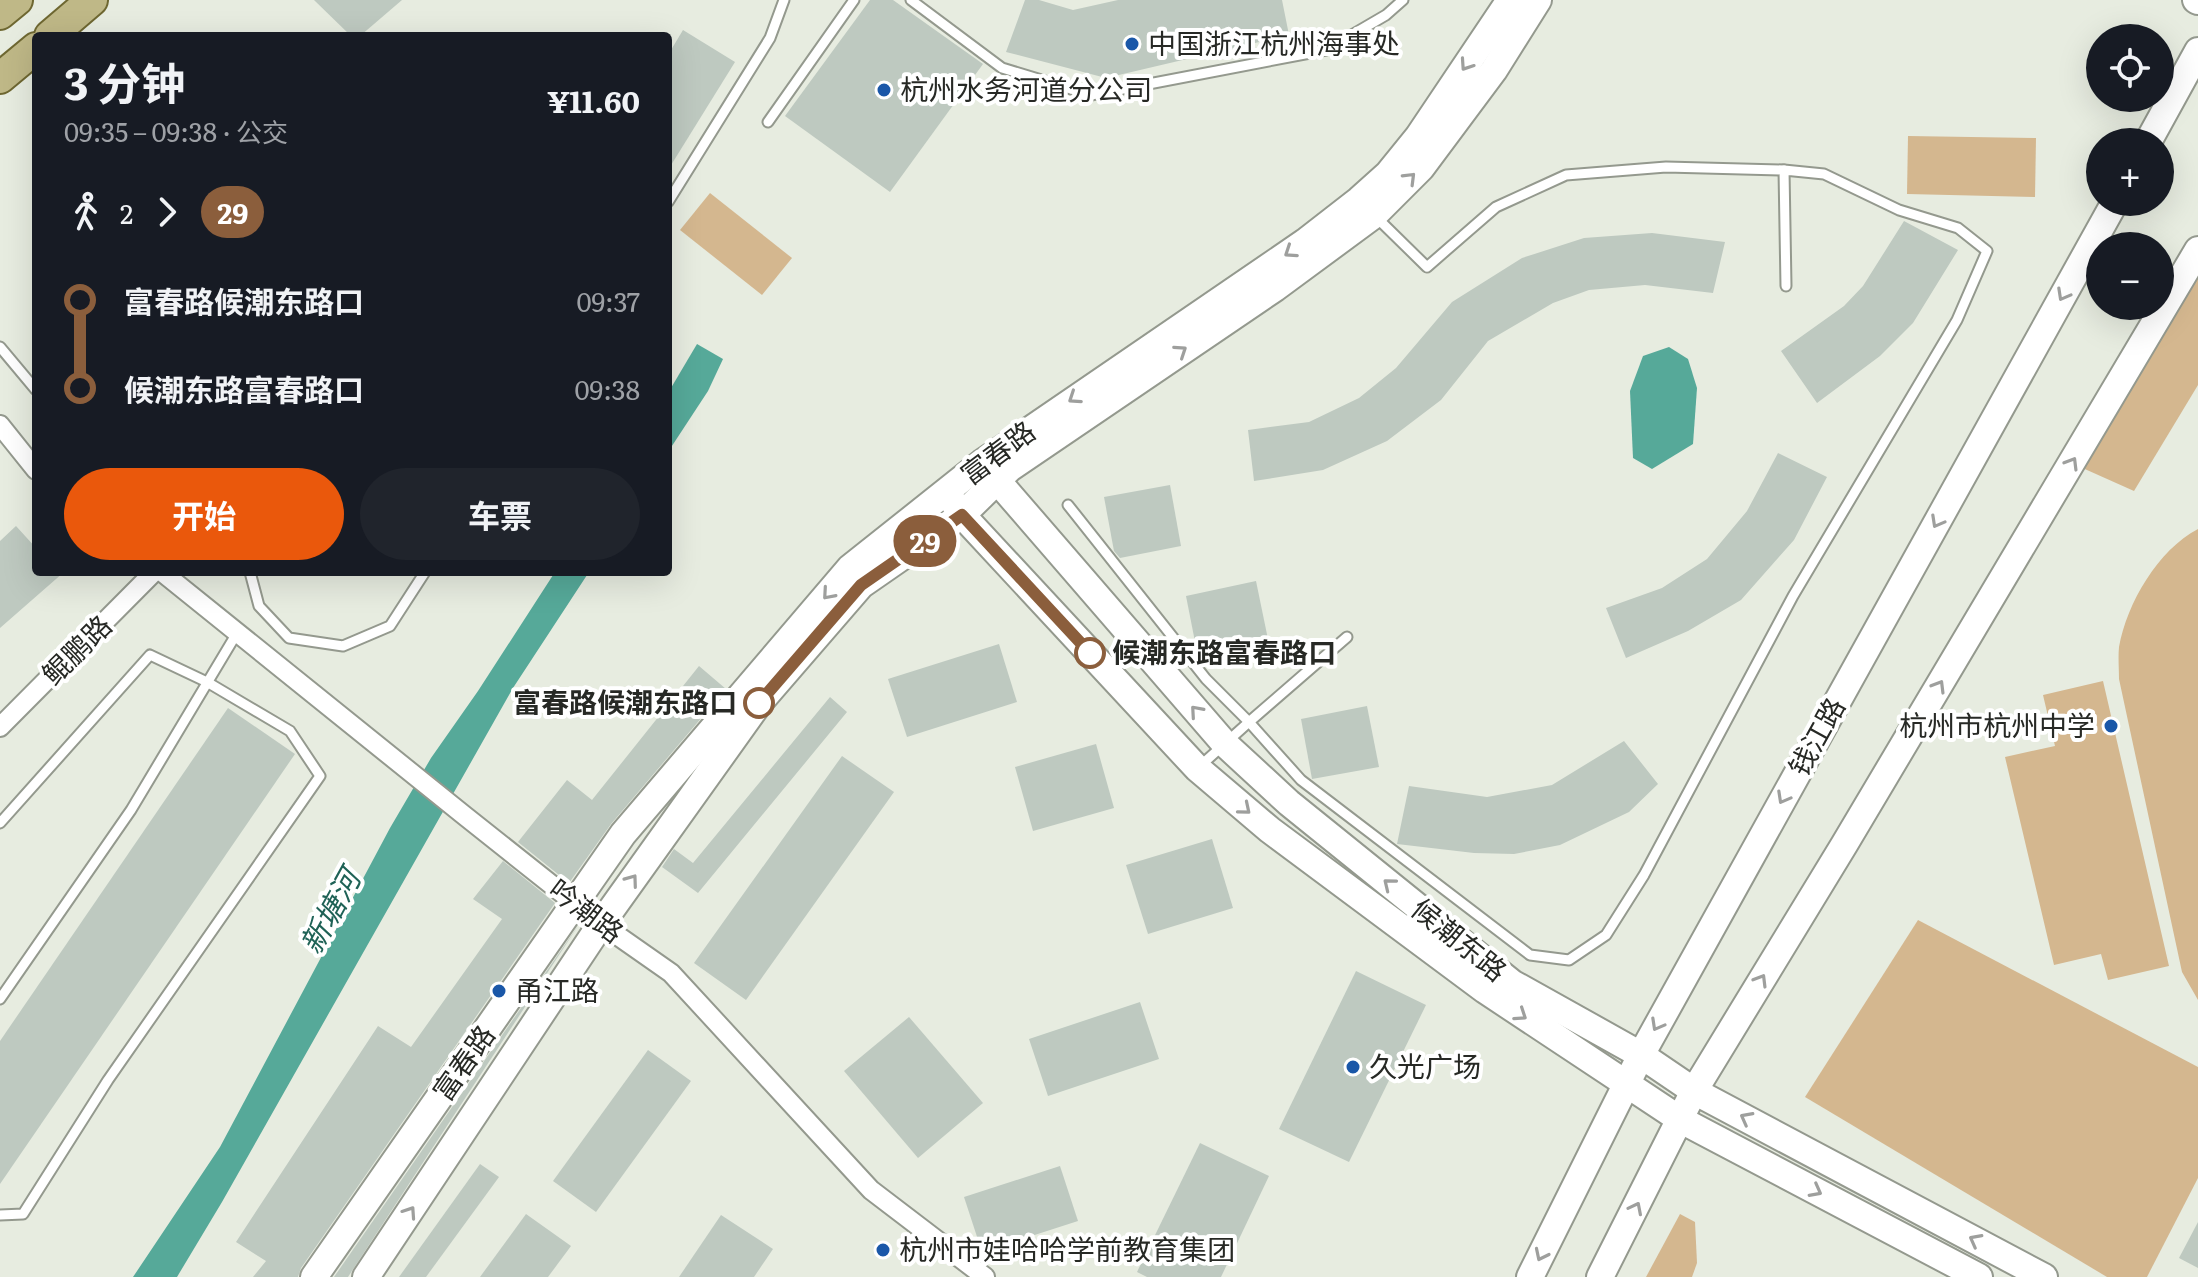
<!DOCTYPE html>
<html lang="zh">
<meta charset="utf-8">
<style>
body{margin:0;font-family:Literata,"Noto Sans SC",serif;background:#20242c;color:#f1f3f6;height:100vh;display:flex;flex-direction:column;font-size:30px;white-space:nowrap}
*{box-sizing:border-box;margin:0}
p{font-size:26px;color:#9ea1a6}
.icon{flex:none;width:44px;height:44px;fill:none;stroke:currentColor;stroke-width:2;stroke-linecap:round;stroke-linejoin:round}
.map{position:relative;flex:1;overflow:hidden}
.sheet{position:absolute;left:32px;top:32px;width:640px;height:544px;display:flex;flex-direction:column;background:#171b24;border-radius:8px;box-shadow:0 8px 32px #0002}
.sheet>*{flex:none}
.badge{padding:0 16px;border-radius:26px;font-size:28px;line-height:52px}
.tools{position:absolute;left:2086px;top:24px;display:grid;gap:16px}
.tools a{display:grid;place-items:center;width:88px;height:88px;border-radius:50%;background:#171b24;box-shadow:0 8px 32px #0002;font-size:40px}
.map>.badge{position:absolute;translate:-50% -50%;box-shadow:0 0 0 4px #fff}
.legs{display:flex;align-items:center;gap:12px;height:88px;padding:0 32px;font-size:26px}
.legs p{margin-inline-start:auto}
.summary{display:flex;align-items:center;justify-content:space-between;height:136px;padding:0 32px}
h1{font-size:44px;font-weight:700;line-height:60px}
.button{display:flex;gap:16px;margin-top:auto;padding:16px 32px}
.button a{flex:1;height:92px;border-radius:48px;background:#ea580c;color:#fff;font-size:32px;font-weight:700;line-height:92px;text-align:center}
.button a+a{background:#20242c;color:#f1f3f6}
ul{padding:0 32px;list-style:none}
li{display:flex;align-items:center;gap:28px;height:88px;font-size:30px}
li i{display:grid;place-items:center;width:12px;height:100%;margin:0 10px;background:currentColor}
li i::after{content:'';width:20px;height:20px;margin:-10px;border:6px solid;border-radius:50%;background:#171b24}
li p{margin-inline-start:auto}
li:first-child i{background:linear-gradient(#0000 50%,currentColor 0)}
li:last-child i{background:linear-gradient(currentColor 50%,#0000 0)}
.map>svg:first-child{display:block}
.green{fill:#d4b78f}
.water{fill:#56a999}
.building{fill:#bec9c0}
.lines{fill:none;stroke-linecap:round;stroke-linejoin:round}
.lane-casing{stroke:#94998e;stroke-width:13}
.street-casing{stroke:#94998e;stroke-width:22}
.secondary-casing{stroke:#94998e;stroke-width:30}
.primary-casing{stroke:#6e6731;stroke-width:34}
.lane{stroke:#fff;stroke-width:9}
.street{stroke:#fff;stroke-width:18}
.secondary{stroke:#fff;stroke-width:26}
.primary{stroke:#bfb887;stroke-width:30}
.oneway{stroke:#9e9f9d}
.line-1-casing{stroke:#fff;stroke-width:18}
.line-1{stroke:#8b5e3c;stroke-width:12}
.poi-dot{fill:#1a57a8;stroke:#fff;stroke-width:3}
.stop-1-dot{fill:#fff;stroke:#8b5e3c;stroke-width:4}
.labels{text-anchor:middle;stroke-width:8;stroke-linejoin:round;paint-order:stroke}
.poi-label{font-size:28px;fill:#272925;stroke:#fff;text-anchor:start}
.street-label{font-size:28px;fill:#272925;stroke:#fff}
.stop-label{font-size:28px;font-weight:bold;fill:#272925;stroke:#fff;text-anchor:start}
.water-label{font-size:30px;font-style:italic;fill:#1f6256;stroke:#fff}
</style>
<div class="map">
<svg width="2198" height="1277" viewBox="0 0 2198 1277">
<rect width="100%" height="100%" fill="#e7ece0"/>
<g class="green">
<path d="M1908,136L2036,138L2035,197L1907,194Z"/>
<path d="M710,193L792,258L762,295L680,230Z"/>
<path d="M2198,255V385L2134,491L2078,466Z"/>
<path d="M2198,529V1000L2182,972L2119,679C2119,669 2118,657 2119,647C2127,603 2158,550 2198,529Z"/>
<path d="M2103,681L2169,966L2108,980L2101,954L2054,965L2005,757L2055,746L2043,695Z"/>
<path d="M1918,920L2198,1067V1178L2147,1277H2107L1805,1097Z"/>
<path d="M1680,1214L1695,1222L1697,1263L1692,1277H1646Z"/>
</g>
<g class="water">
<path d="M697,344L723,359L708,391L668,452V393Z"/>
<path d="M1669,347L1688,359L1697,388L1693,444L1652,469L1633,458L1630,391L1643,356Z"/>
<path d="M555,572H589L513,688L222,1202L177,1277H133L220,1147L390,828L431,758L478,691Z"/>
</g>
<g class="building">
<path d="M314,0H402L360,36H351Z"/>
<path d="M870,0H893L983,64L890,192L785,116Z"/>
<path d="M1025,0H1039L1073,10L1118,0H1282L1289,35L1106,78L1006,52Z"/>
<path d="M683,30L735,62L668,170V55Z"/>
<path d="M1904,221L1958,250L1913,323L1880,356L1817,403L1781,351L1844,306L1863,286Z"/>
<path d="M1652,233L1725,242L1713,293L1645,285L1589,290L1553,303L1488,341L1441,400L1387,441L1323,470L1254,481L1248,430L1309,422L1359,398L1396,368L1452,302L1522,258L1584,238Z"/>
<path d="M1778,453L1827,477L1794,540L1741,600L1688,631L1626,658L1606,608L1662,588L1707,559L1747,511Z"/>
<path d="M1170,485L1181,546L1120,558L1114,551L1104,497Z"/>
<path d="M16,526L36,548V572H64L0,628V541Z"/>
<path d="M1256,581L1270,649L1203,663L1198,657L1186,596Z"/>
<path d="M999,644L1017,702L907,737L888,679Z"/>
<path d="M699,666L726,689L611,824L569,883L518,842L567,780L592,800Z"/>
<path d="M830,697L847,712L698,893L662,867L674,849L693,863Z"/>
<path d="M1367,706L1379,767L1312,779L1301,719Z"/>
<path d="M228,708L295,754L0,1184V1041Z"/>
<path d="M1624,741L1658,784L1629,812L1560,845L1514,854L1474,853L1397,844L1409,786L1487,797L1552,785Z"/>
<path d="M1096,744L1114,808L1033,831L1015,767Z"/>
<path d="M842,756L894,792L746,1000L694,963Z"/>
<path d="M1212,839L1233,908L1148,934L1126,865Z"/>
<path d="M503,861L555,903L301,1268L298,1277H253L266,1261L236,1242L378,1026L411,1047L502,919L473,899Z"/>
<path d="M580,923L348,1277H334Z"/>
<path d="M1356,971L1426,1005L1349,1162L1279,1129Z"/>
<path d="M1140,1002L1159,1059L1048,1096L1029,1039Z"/>
<path d="M909,1017L983,1103L918,1158L844,1071Z"/>
<path d="M648,1050L691,1081L596,1212L553,1181Z"/>
<path d="M1200,1143L1269,1176L1221,1277H1147L1137,1272Z"/>
<path d="M480,1164L499,1177L426,1277H399Z"/>
<path d="M1060,1166L1078,1221L982,1252L964,1197Z"/>
<path d="M526,1214L571,1246L548,1277H480Z"/>
<path d="M721,1215L773,1249L754,1277H679Z"/>
<path d="M2198,1222V1268L2179,1258Z"/>
</g>
<g class="lines">
<g class="lane-casing">
<g id="lane">
<path d="M911,0L1002,68L1091,95L1326,50L1386,15L1403,0"/>
<path d="M768,122L854,0"/>
<path d="M668,202L770,38L784,0"/>
<path d="M1375,216L1427,267L1496,207L1566,175L1666,167L1784,170"/>
<path d="M0,347L36,390"/>
<path d="M1068,505L1206,679L1249,722L1200,766"/>
<path d="M250,572L259,606L289,638L343,646L390,626L425,572"/>
<path d="M1347,637L1249,722L1301,780L1530,955L1569,960L1606,935L1644,875L1793,596L1957,320L1987,251L1958,228L1899,210L1824,174L1784,170L1786,286"/>
<path d="M0,823L150,655L207,682L290,731L320,776L108,1080L23,1214L0,1215"/>
<path d="M0,999L131,810L237,633"/>
</g>
</g>
<g class="street-casing">
<g id="street">
<path d="M0,425L36,470"/>
<path d="M162,572L465,816L601,924L671,973L871,1190L985,1277"/>
<path d="M0,727L154,572"/>
</g>
</g>
<g class="secondary-casing">
<g id="secondary">
<path d="M2196,0L2198,1"/>
<path d="M2148,142L2198,51"/>
<path d="M988,470L1225,744L1289,803L1512,983L1641,1055L1694,1091L2044,1277"/>
<path d="M954,503L962,515L1197,768L1270,830L1485,990L1681,1120L1979,1277"/>
<path d="M314,1277L623,834L850,568L982,463L1305,242L1359,200L1388,174L1418,137L1510,0"/>
<path d="M366,1277L601,924L759,703L861,585L962,515L1010,468L1275,288L1374,215L1421,168L1494,70L1538,0"/>
<path d="M1530,1277L1641,1055L2115,202"/>
<path d="M1600,1277L1694,1091L1844,845L2198,250"/>
</g>
</g>
<g class="primary-casing">
<g id="primary">
<path d="M0,14L17,0"/>
<path d="M50,36L92,0"/>
<path d="M0,78L36,48"/>
</g>
</g>
<use href="#lane" class="lane"/>
<use href="#street" class="street"/>
<use href="#secondary" class="secondary"/>
<use href="#primary" class="primary"/>
</g>
<defs><path id="oneway-chevron" d="M-2-3.5L2.5 0L-2 3.5" fill="none" stroke-width="1.6" stroke-linecap="round" stroke-linejoin="round" transform="scale(2)"/></defs>
<g class="oneway">
<use href="#oneway-chevron" transform="translate(1466 65) rotate(124)"/>
<use href="#oneway-chevron" transform="translate(1410 178) rotate(-45)"/>
<use href="#oneway-chevron" transform="translate(1290 252) rotate(146)"/>
<use href="#oneway-chevron" transform="translate(2063 295) rotate(119)"/>
<use href="#oneway-chevron" transform="translate(1181 351) rotate(-34)"/>
<use href="#oneway-chevron" transform="translate(1074 398) rotate(146)"/>
<use href="#oneway-chevron" transform="translate(2072 463) rotate(-59)"/>
<use href="#oneway-chevron" transform="translate(1937 522) rotate(119)"/>
<use href="#oneway-chevron" transform="translate(828 594) rotate(131)"/>
<use href="#oneway-chevron" transform="translate(1939 686) rotate(-59)"/>
<use href="#oneway-chevron" transform="translate(1196 711) rotate(-131)"/>
<use href="#oneway-chevron" transform="translate(1783 798) rotate(119)"/>
<use href="#oneway-chevron" transform="translate(1245 809) rotate(40)"/>
<use href="#oneway-chevron" transform="translate(632 880) rotate(-54)"/>
<use href="#oneway-chevron" transform="translate(1389 884) rotate(-141)"/>
<use href="#oneway-chevron" transform="translate(1761 980) rotate(-59)"/>
<use href="#oneway-chevron" transform="translate(1521 1015) rotate(34)"/>
<use href="#oneway-chevron" transform="translate(1657 1025) rotate(119)"/>
<use href="#oneway-chevron" transform="translate(1746 1118) rotate(-152)"/>
<use href="#oneway-chevron" transform="translate(1816 1191) rotate(28)"/>
<use href="#oneway-chevron" transform="translate(1636 1208) rotate(-63)"/>
<use href="#oneway-chevron" transform="translate(410 1212) rotate(-56)"/>
<use href="#oneway-chevron" transform="translate(1975 1240) rotate(-152)"/>
<use href="#oneway-chevron" transform="translate(1541 1255) rotate(116)"/>
</g>
<g class="lines">
<g class="line-1-casing">
<path id="line-1" d="M759,703L861,585L962,515L1090,653"/>
</g>
<use href="#line-1" class="line-1"/>
</g>
<g class="poi-dot">
<circle cx="1132" cy="44" r="8"/>
<circle cx="884" cy="90" r="8"/>
<circle cx="2111" cy="726" r="8"/>
<circle cx="499" cy="991" r="8"/>
<circle cx="1353" cy="1067" r="8"/>
<circle cx="883" cy="1250" r="8"/>
</g>
<g class="stop-1-dot">
<circle cx="1090" cy="653" r="14"/>
<circle cx="759" cy="703" r="14"/>
</g>
<g class="labels">
<g class="poi-label">
<text x="1148" y="54">中国浙江杭州海事处</text>
<text x="900" y="100">杭州水务河道分公司</text>
<text x="2095" y="736" text-anchor="end">杭州市杭州中学</text>
<text x="515" y="1001">甬江路</text>
<text x="1369" y="1077">久光广场</text>
<text x="899" y="1260">杭州市娃哈哈学前教育集团</text>
</g>
<g class="street-label">
<text transform="translate(998 453) rotate(-37)" y="10">富春路</text>
<text transform="translate(77 650) rotate(-45)" y="10">鲲鹏路</text>
<text transform="translate(1817 737) rotate(-61)" y="10">钱江路</text>
<text transform="translate(586 911) rotate(37)" y="10">吟潮路</text>
<text transform="translate(1459 940) rotate(39)" y="10">候潮东路</text>
<text transform="translate(464 1063) rotate(-55)" y="10">富春路</text>
</g>
<g class="stop-label">
<text x="1112" y="663">候潮东路富春路口</text>
<text x="737" y="713" text-anchor="end">富春路候潮东路口</text>
</g>
<g class="water-label">
<text transform="translate(331 912) rotate(-61)" y="10">新塘河</text>
</g>
</g>
</svg>
<div class="tools">
<a><svg class="icon" aria-label="locate" viewBox="0 0 24 24"><circle cx="12" cy="12" r="6"/><path d="M12 2v4M12 18v4M2 12h4M18 12h4"/></svg></a>
<a>+</a>
<a>−</a>
</div>
<b class="badge" style="left:925px;top:541px;background:#8b5e3c;color:#fff">29</b>
<section class="sheet">
<div class="summary"><div><h1>3 分钟</h1><p>09:35 – 09:38 · 公交</p></div><b>¥11.60</b></div>
<div class="legs"><svg class="icon" aria-label="walk" viewBox="0 0 24 24"><circle cx="13" cy="4" r="2"/><path d="M13 8l-2 6 4 7M11 14l-3 7M7 12l3-4h3l4 4"/></svg>2<svg class="icon" aria-label="forward" viewBox="0 0 24 24"><path d="M9 5l7 7-7 7"/></svg><b class="badge" style="background:#8b5e3c;color:#fff">29</b></div>
<ul>
<li><i style="color:#8b5e3c"></i><b>富春路候潮东路口</b><p>09:37</p></li>
<li><i style="color:#8b5e3c"></i><b>候潮东路富春路口</b><p>09:38</p></li>
</ul>
<div class="button"><a>开始</a><a>车票</a></div>
</section>
</div>
